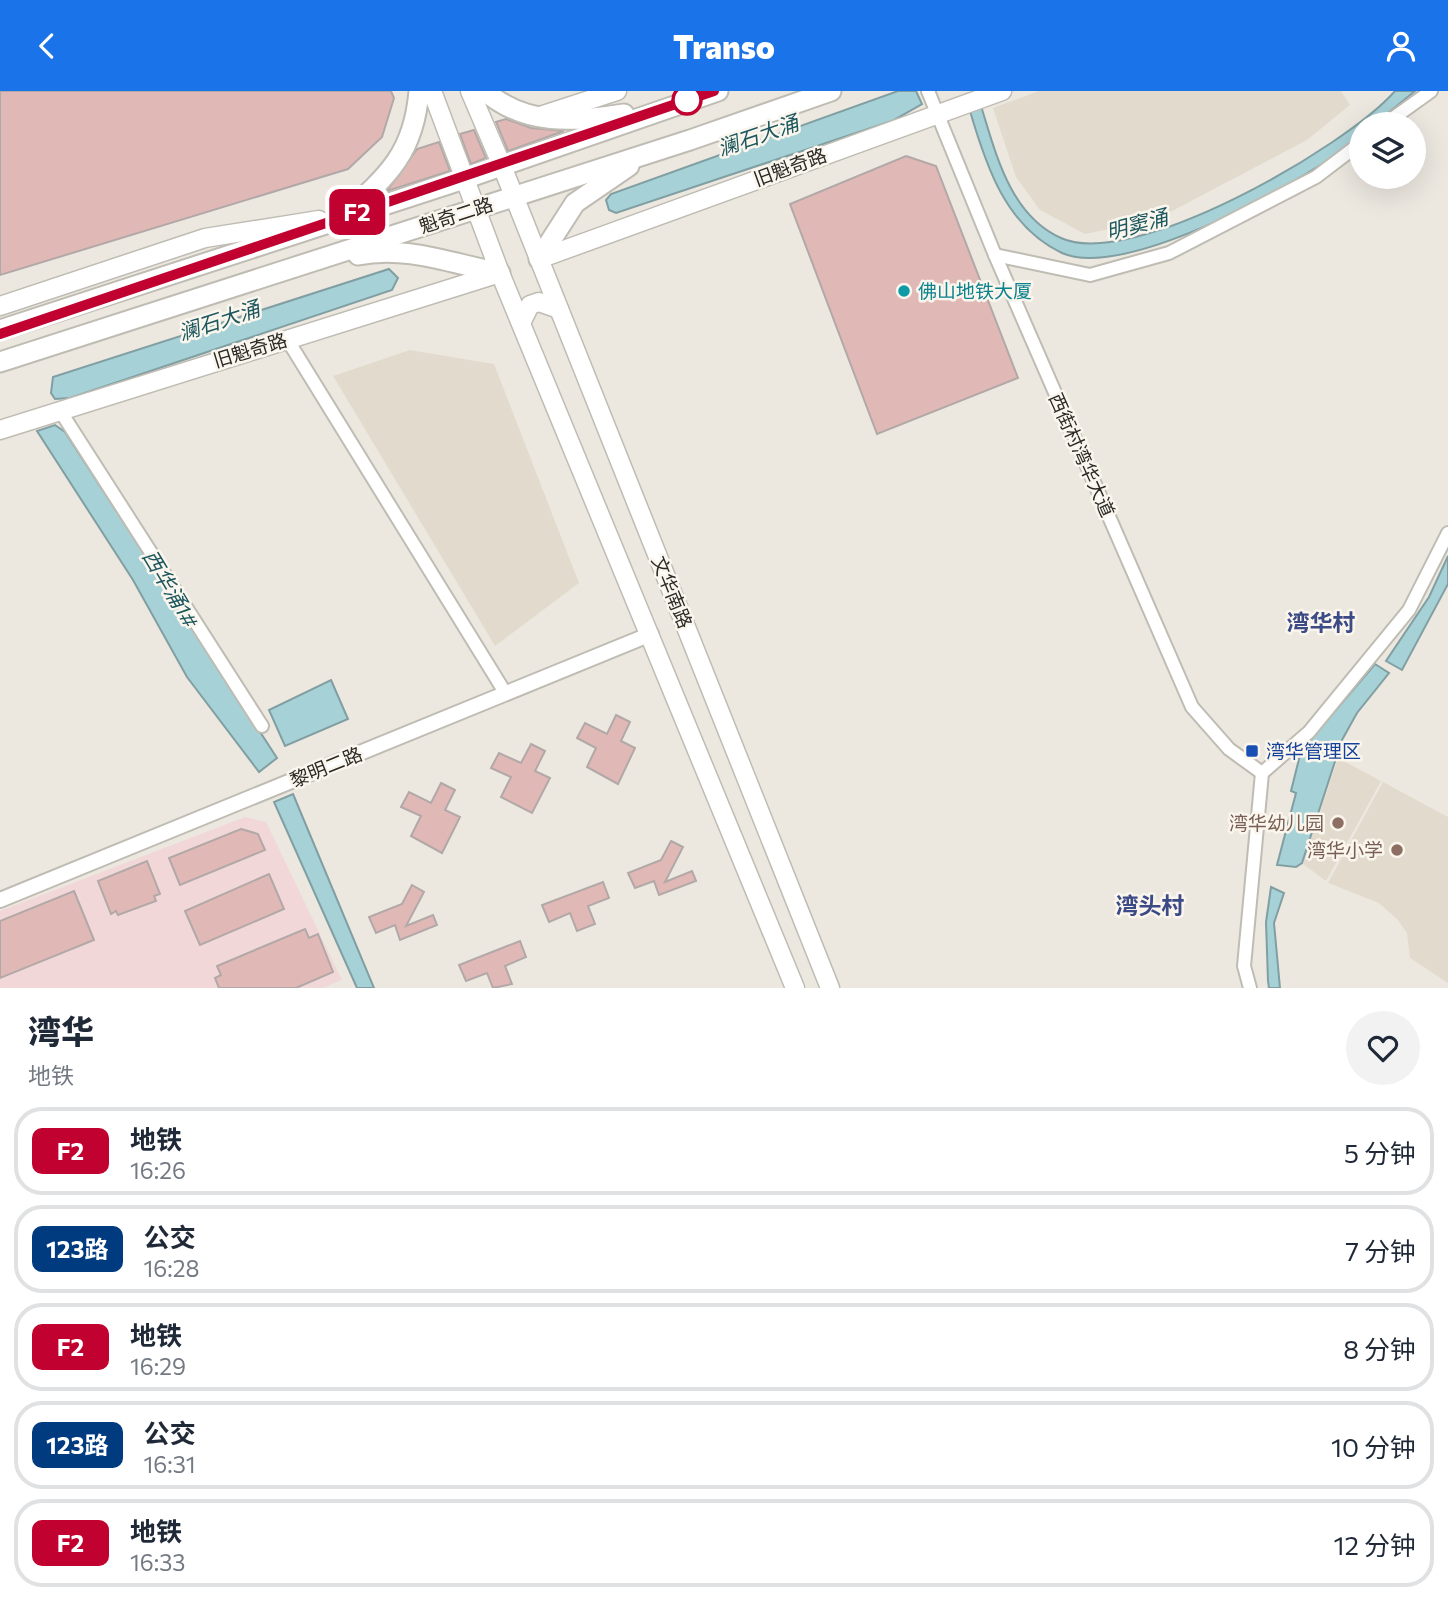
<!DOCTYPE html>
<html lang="zh">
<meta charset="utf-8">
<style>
body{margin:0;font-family:Commissioner,"Noto Sans SC",sans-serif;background:#f2f2f3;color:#1f2937;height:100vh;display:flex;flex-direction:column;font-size:26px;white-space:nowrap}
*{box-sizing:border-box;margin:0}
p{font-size:23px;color:#747a83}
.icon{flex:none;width:38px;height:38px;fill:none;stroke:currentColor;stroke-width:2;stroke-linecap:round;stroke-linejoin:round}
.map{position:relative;height:897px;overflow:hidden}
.sheet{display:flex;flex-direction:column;background:#fff;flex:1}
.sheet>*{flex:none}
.badge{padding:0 14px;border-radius:10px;font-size:24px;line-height:46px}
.controls{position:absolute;left:1349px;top:21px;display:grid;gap:14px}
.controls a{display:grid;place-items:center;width:77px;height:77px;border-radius:50%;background:#fff;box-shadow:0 7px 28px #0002;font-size:35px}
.map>.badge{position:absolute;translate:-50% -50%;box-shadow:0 0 0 4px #fff}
.round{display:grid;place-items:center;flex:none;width:74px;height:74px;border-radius:37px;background:#f2f2f3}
.head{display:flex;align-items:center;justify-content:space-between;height:119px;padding:0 28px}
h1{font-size:33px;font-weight:800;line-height:52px}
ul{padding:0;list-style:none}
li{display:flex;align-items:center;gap:21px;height:88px;margin:0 14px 10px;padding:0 14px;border:4px solid #e0e1e3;border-radius:28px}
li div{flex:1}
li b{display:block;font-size:26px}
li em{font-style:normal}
li .badge{min-width:77px;font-weight:700;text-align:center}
header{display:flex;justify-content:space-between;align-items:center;height:91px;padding:0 28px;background:#1a73e8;color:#fff;font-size:32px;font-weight:800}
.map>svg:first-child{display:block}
.built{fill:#e2dbcd}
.industrial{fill:#f2d7d8}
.water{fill:#a6d1d7;stroke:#819fa2;stroke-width:2}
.building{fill:#e0b9b7;stroke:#b2a8a7;stroke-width:2}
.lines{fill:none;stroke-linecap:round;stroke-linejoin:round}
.minor-casing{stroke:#bfbcb3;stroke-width:16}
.tertiary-casing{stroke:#bfbcb3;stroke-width:18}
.secondary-casing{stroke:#bfbcb3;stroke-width:21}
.trunk-casing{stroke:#bfbcb3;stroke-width:23}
.minor{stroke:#fff;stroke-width:12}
.tertiary{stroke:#fff;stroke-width:14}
.secondary{stroke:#fff;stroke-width:18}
.trunk{stroke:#fff;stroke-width:19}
.line-casing{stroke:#fff;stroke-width:16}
.line{stroke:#c10230;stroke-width:10}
.stop-dot{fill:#fff;stroke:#c10230;stroke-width:3.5}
.culture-dot{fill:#0f9aa8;stroke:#faf6ed;stroke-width:2.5}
.transit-dot{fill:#1a4fb4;stroke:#faf6ed;stroke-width:2.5}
.education-dot{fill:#8d6e63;stroke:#faf6ed;stroke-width:2.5}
.labels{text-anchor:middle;stroke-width:5;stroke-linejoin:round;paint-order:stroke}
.street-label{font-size:19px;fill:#2a2926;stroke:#faf6ed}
.culture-label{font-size:19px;fill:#0d838f;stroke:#faf6ed;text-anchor:start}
.transit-label{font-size:19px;fill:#164399;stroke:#faf6ed;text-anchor:start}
.education-label{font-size:19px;fill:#785e54;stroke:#faf6ed;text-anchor:end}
.water-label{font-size:21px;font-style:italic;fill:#1c575e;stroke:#faf6ed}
.quarter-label{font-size:23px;font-weight:bold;fill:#3c4a86;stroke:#faf6ed}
</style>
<header><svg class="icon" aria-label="back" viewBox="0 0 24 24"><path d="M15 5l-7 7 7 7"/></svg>Transo<svg class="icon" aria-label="person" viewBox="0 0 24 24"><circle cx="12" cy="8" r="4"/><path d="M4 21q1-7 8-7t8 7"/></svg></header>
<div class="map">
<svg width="1448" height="897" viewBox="0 0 1448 897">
<rect width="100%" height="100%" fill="#ece8e0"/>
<g class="built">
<path d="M1039,0H1341L1350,14L1307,49L1155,129L1085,143L1040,119L1016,86L993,17Z"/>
<path d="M410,259L494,273L579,492L495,555L333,285Z"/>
<path d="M1338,667L1381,690L1326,790L1303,773Z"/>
<path d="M1383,691L1448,726V892L1410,867L1407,842L1398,829L1379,812L1328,792Z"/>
</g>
<path class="industrial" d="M245,726L266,731L342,889L323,897H0V820Z"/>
<g class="water">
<path d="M898,0H916L922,13L892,30L616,122L609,119L606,109L611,103Z"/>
<path d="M1395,0H1415L1375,33H1362L1361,45C1312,87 1125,191 1062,162C1006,136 986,75 970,20L981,15C996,63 1010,124 1061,147C1132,180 1346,56 1395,0Z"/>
<path d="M389,178L398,187L392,199L70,307L55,308L51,302L53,286Z"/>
<path d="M55,334L65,341L277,667L259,681L187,586L133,489L37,340Z"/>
<path d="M1448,465V493L1402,579L1386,570L1429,506Z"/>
<path d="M1375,573L1389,582L1357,622L1342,649L1302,772L1296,776L1277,774L1296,702L1291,700L1301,660Z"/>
<path d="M331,589L348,628L285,655L269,619Z"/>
<path d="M293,703L374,897H357L274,711Z"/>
<path d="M1271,796L1284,802L1274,832L1280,897H1269L1268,890L1266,831Z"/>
</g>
<g class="building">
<path d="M0,0H391L394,7L382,46L348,78L0,184Z"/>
<path d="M506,28L531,37L564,40L508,60L496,31Z"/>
<path d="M474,39L486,67L471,73L460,43Z"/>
<path d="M439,51L450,80L387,100L417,58Z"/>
<path d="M906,65L936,75L1018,287L877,343L790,113Z"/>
<path d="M616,624L630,631L621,650L635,657L618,693L587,676L596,657L577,647L585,632L607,643Z"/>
<path d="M531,653L545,660L535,680L550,687L532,722L501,706L511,686L491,677L499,662L521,672Z"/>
<path d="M441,692L455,699L445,719L460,726L442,762L411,745L421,725L401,716L409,701L431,712Z"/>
<path d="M241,738L258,743L265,759L180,794L169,767Z"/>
<path d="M671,750L683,756L665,791L692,780L696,790L659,804L654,790L635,797L628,782L661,769Z"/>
<path d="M147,770L160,803L154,805L156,810L118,824L116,820L111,823L98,790Z"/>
<path d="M269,783L284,818L200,854L185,820Z"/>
<path d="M603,791L609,807L588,815L595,833L577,840L570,822L549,831L542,814Z"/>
<path d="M412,794L424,801L406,835L433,824L437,834L400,849L395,834L376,842L369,826L402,813Z"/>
<path d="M74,800L94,849L0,887V830Z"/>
<path d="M305,838L309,847L318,843L333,881L296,897H219L215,887L221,884L217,875Z"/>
<path d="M520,850L526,866L505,875L512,893L493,897L487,882L466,890L459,874Z"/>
</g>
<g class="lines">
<g class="minor-casing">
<g id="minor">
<path d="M928,0L995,164L1192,616L1229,658L1262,682"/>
<path d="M1385,33L1431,0"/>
<path d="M995,164L1090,184L1169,162L1316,86L1362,51"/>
<path d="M287,248L506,603"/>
<path d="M59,318L262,635"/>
<path d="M1250,897L1244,875L1262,682L1309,641L1409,519L1448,442"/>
</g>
</g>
<g class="tertiary-casing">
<path id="tertiary" d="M0,809L651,543"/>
</g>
<g class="secondary-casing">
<g id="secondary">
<path d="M432,0L500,182L795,897"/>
<path d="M470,0L502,75L830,897"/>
<path d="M540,25L617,0"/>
<path d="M539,168L1002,0"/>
<path d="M0,215L205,147L319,129"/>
<path d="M521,232L530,214L539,211L559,218"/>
<path d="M0,339L500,182"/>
</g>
</g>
<g class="trunk-casing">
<g id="trunk">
<path d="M485,0C525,35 574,31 624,23"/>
<path d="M345,123C389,84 414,61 419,0"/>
<path d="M358,164C406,154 453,173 500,182"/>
<path d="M539,168L575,112L629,75"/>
<path d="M0,239L464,88L718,0"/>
<path d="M0,271L690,49L831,0"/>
</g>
</g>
<use href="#minor" class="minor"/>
<use href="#tertiary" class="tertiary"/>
<use href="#secondary" class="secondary"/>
<use href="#trunk" class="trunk"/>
</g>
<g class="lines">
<g class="line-casing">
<path id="line" d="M0,243L714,0"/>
</g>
<use href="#line" class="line"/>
</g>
<circle class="stop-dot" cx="687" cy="9" r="14"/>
<circle class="culture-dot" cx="904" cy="200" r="7"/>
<rect class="transit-dot" x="1245" y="653" width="14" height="14" rx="3.5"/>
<g class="education-dot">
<circle cx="1338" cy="732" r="7"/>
<circle cx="1397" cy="759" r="7"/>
</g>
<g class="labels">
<g class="street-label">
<text transform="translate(790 76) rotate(-20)" y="7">旧魁奇路</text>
<text transform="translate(456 124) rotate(-18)" y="7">魁奇二路</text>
<text transform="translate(250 259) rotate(-17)" y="7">旧魁奇路</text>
<text transform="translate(1082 364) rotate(66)" y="7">西街村湾华大道</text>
<text transform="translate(672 501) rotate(68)" y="7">文华南路</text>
<text transform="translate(326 676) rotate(-22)" y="7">黎明二路</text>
</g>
<g class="culture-label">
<text x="918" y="207">佛山地铁大厦</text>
</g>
<g class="transit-label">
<text x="1266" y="667">湾华管理区</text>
</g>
<g class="education-label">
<text x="1324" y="739">湾华幼儿园</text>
<text x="1383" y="766">湾华小学</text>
</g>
<g class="water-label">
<text transform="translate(758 45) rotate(-19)" y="7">澜石大涌</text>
<text transform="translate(1137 134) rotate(-15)" y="7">明窦涌</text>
<text transform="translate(219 230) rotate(-18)" y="7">澜石大涌</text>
<text transform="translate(170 498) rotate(59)" y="7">西华涌1#</text>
</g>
<g class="quarter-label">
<text x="1321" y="540">湾华村</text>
<text x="1150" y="823">湾头村</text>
</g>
</g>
</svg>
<div class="controls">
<a><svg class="icon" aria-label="layers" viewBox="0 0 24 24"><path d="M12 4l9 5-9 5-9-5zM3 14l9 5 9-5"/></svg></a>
</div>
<b class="badge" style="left:357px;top:121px;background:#c10230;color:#fff">F2</b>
</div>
<section class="sheet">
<div class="head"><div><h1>湾华</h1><p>地铁</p></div><a class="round"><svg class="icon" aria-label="heart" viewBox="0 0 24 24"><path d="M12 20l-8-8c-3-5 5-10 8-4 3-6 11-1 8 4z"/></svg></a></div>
<ul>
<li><span class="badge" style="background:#c10230;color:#fff">F2</span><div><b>地铁</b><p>16:26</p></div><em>5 分钟</em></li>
<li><span class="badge" style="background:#003b80;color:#fff">123路</span><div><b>公交</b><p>16:28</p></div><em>7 分钟</em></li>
<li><span class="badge" style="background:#c10230;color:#fff">F2</span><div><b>地铁</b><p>16:29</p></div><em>8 分钟</em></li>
<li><span class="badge" style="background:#003b80;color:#fff">123路</span><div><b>公交</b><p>16:31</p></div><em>10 分钟</em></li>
<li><span class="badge" style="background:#c10230;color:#fff">F2</span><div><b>地铁</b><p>16:33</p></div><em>12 分钟</em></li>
</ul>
</section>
